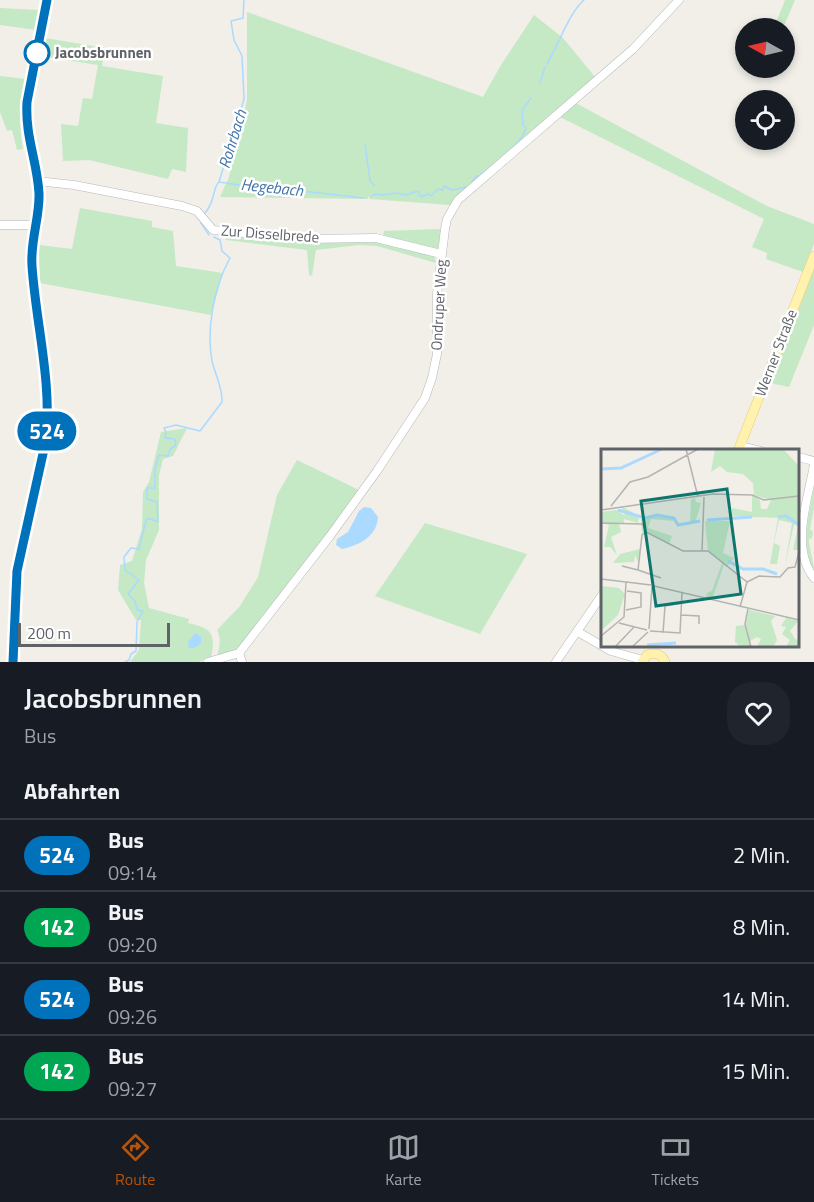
<!DOCTYPE html>
<html lang="de">
<meta charset="utf-8">
<style>
body{margin:0;font-family:"Titillium Web",sans-serif;background:#20242c;color:#f1f3f6;height:100vh;display:flex;flex-direction:column;font-size:22px;white-space:nowrap}
*{box-sizing:border-box;margin:0}
p{font-size:20px;color:#9ea1a6}
.icon{flex:none;width:33px;height:33px;fill:none;stroke:currentColor;stroke-width:2;stroke-linecap:round;stroke-linejoin:round}
.map{position:relative;height:662px;overflow:hidden}
.side{display:flex;flex-direction:column;background:#171b24;flex:1}
.side>*{flex:none}
.badge{padding:0 12px;border-radius:20px;font-size:21px;line-height:39px}
.needle{width:39px;rotate:278deg}
.fabs{position:absolute;left:735px;top:18px;display:grid;gap:12px}
.fabs a{display:grid;place-items:center;width:60px;height:60px;border-radius:50%;background:#171b24;box-shadow:0 3px 9px #0003;font-size:30px}
.scale{position:absolute;left:18px;bottom:15px;width:152px;box-sizing:border-box;padding-left:6px;border:3px solid #5f6368;border-top:0;font-size:16px;line-height:21px;white-space:nowrap;color:#5f6368;-webkit-text-stroke:4px #fff;paint-order:stroke}
.map>.badge{position:absolute;translate:-50% -50%;box-shadow:0 0 0 3px #fff}
h2{padding:0 24px;font-size:22px;line-height:54px}
.round{display:grid;place-items:center;flex:none;width:63px;height:63px;border-radius:24px;background:#20242c}
.overview{display:flex;align-items:center;justify-content:space-between;height:102px;padding:0 24px}
h1{font-size:28px;font-weight:600;line-height:45px}
ul{padding:0;list-style:none}
li{display:flex;align-items:center;gap:18px;height:72px;padding:0 24px;border-top:2px solid #363941}
li div{flex:1}
li b{display:block;font-size:22px}
li em{font-style:normal}
li .badge{min-width:66px;font-weight:700;text-align:center}
.dock{display:flex;justify-content:space-around;align-items:center;height:84px;border-top:2px solid #363941;background:#171b24;font-size:16px;color:#9ea1a6}
.dock a{display:grid;justify-items:center;gap:3px}
.dock .active{color:#b45309}
.map>svg:first-child{display:block}
.green{fill:#c5e8c5}
.water{fill:#aadaff}
.lines{fill:none;stroke-linecap:round;stroke-linejoin:round}
.stream{stroke:#aadaff;stroke-width:1.5}
.minor-casing{stroke:#b5b8bc;stroke-width:9}
.major-casing{stroke:#f2c960;stroke-width:10}
.minor{stroke:#fff;stroke-width:8}
.major{stroke:#fff2af;stroke-width:9}
.line-casing{stroke:#fff;stroke-width:14}
.line{stroke:#0072bc;stroke-width:9}
.stop-dot{fill:#fff;stroke:#0072bc;stroke-width:3}
.labels{text-anchor:middle;stroke-width:5;stroke-linejoin:round;paint-order:stroke}
.stop-label{font-size:15px;font-weight:bold;fill:#5f6368;stroke:#fff;text-anchor:start}
.street-label{font-size:15px;fill:#5f6368;stroke:#fff}
.water-label{font-size:16px;font-style:italic;fill:#4174aa;stroke:#fff}
.inset-river{fill:none;stroke:#aadaff;stroke-width:3}
.inset-road{fill:none;stroke:#b3b3b1;stroke-width:1.5}
.view{fill:#0f766e;fill-opacity:0.15;stroke:#0f766e;stroke-width:3}
.inset-edge{fill:none;stroke:#5f6368;stroke-width:3}
</style>
<div class="map">
<svg width="814" height="662" viewBox="0 0 814 662">
<rect width="100%" height="100%" fill="#f1efe8"/>
<g class="green">
<path d="M785,0H795L783,28H774Z"/>
<path d="M0,8L39,10L41,11L37,30L0,25Z"/>
<path d="M247,12L483,97L501,65L534,15L563,38L596,78L572,101L767,206L814,224V244L803,272L766,259L767,253L752,247L764,219L554,114L450,205L370,199L368,196V199L220,197L229,177L247,100Z"/>
<path d="M45,38L105,48L102,66L163,76L156,123L188,128L186,172L172,169L168,179L89,160L63,161L61,124L78,126L83,98L92,99L98,65L42,56Z"/>
<path d="M0,76L26,79C18,102 19,125 23,149L17,150L12,130L7,131L0,112Z"/>
<path d="M80,208L152,221V227L173,231L176,266L223,273L211,315L40,283L39,245L72,249Z"/>
<path d="M441,229L438,248L434,251L383,237L384,231Z"/>
<path d="M223,233L361,238L434,255L436,263L377,246L359,245L316,250L312,276L309,275L307,250L226,240Z"/>
<path d="M814,269V325L789,387L770,383Z"/>
<path d="M187,428L173,456L163,459L159,475V530L146,560L144,583L149,608L189,619L188,623C212,628 216,634 211,658L198,662H130L139,650L141,620H136L118,590L120,565L132,561L142,529L143,492L149,482L161,432Z"/>
<path d="M297,460L361,491L237,651L217,657C219,647 222,639 217,630L240,606L258,577L277,495Z"/>
<path d="M814,488V508L810,529L813,532L812,538L809,539C809,550 814,560 814,571C800,543 809,517 814,488Z"/>
<path d="M425,523L527,554L480,634L375,596Z"/>
</g>
<g class="water">
<path d="M364,507L371,508L378,517C377,536 360,545 342,549L336,545L337,539L348,532L359,511Z"/>
<path d="M195,633L201,636V643C197,647 194,649 189,648L188,642Z"/>
</g>
<g class="lines">
<g class="stream">
<path d="M547,64C558,46 569,13 584,0"/>
<path d="M540,83L545,67"/>
<path d="M365,144L370,181L374,185"/>
<path d="M219,182L244,99L242,56L234,40L231,21L243,18L244,0"/>
<path d="M471,184L476,176H479C492,165 523,144 526,128L523,125L522,110L531,98"/>
<path d="M372,196L376,194L382,195L397,193L406,195L418,191L421,197L428,194L431,196L438,189L443,190L444,186L452,190L468,187"/>
<path d="M205,213C216,200 212,189 219,182L264,189L275,188L364,198"/>
<path d="M201,223L209,235"/>
<path d="M125,662L129,660L131,654L136,651L137,622L143,611L137,610L135,601L128,594L139,580L125,570L124,557L131,548L139,549L146,520L148,518L158,522L157,502L147,499V488H155V469L159,455L168,456L170,449L175,446L176,442L174,439L165,438L166,432L164,428L176,425L200,431L222,402C223,389 215,374 212,361C206,329 214,287 230,258L222,251L220,240L214,237"/>
</g>
<g class="minor-casing">
<g id="minor">
<path d="M37,181L74,185L182,206L197,211L213,230L304,239L376,238L441,254"/>
<path d="M0,225H35"/>
<path d="M740,446L761,451"/>
<path d="M798,457L814,461"/>
<path d="M814,465C808,499 790,548 814,578"/>
<path d="M578,632L611,651L643,660"/>
<path d="M239,653L242,662"/>
<path d="M13,662L17,571L43,456L48,424L47,385L31,252L39,196L29,143L26,115L47,0"/>
<path d="M208,662L239,653L330,536L377,471L425,398L432,378L437,354V294L445,229L447,219L458,200L633,49L679,0"/>
<path d="M556,662L602,595"/>
</g>
</g>
<g class="major-casing">
<g id="major">
<path d="M738,451L814,256"/>
<path d="M642,662L647,655C655,652 662,654 665,662"/>
</g>
</g>
<use href="#minor" class="minor"/>
<use href="#major" class="major"/>
</g>
<g class="lines">
<g class="line-casing">
<path id="line" d="M13,662L17,571L46,440C52,381 36,324 32,266C30,241 40,217 39,193C37,160 25,137 27,102L47,0"/>
</g>
<use href="#line" class="line"/>
</g>
<circle class="stop-dot" cx="37" cy="53" r="12"/>
<g class="labels">
<g class="stop-label">
<text x="55" y="58">Jacobsbrunnen</text>
</g>
<g class="street-label">
<text transform="translate(270 234) rotate(4)" y="5">Zur Disselbrede</text>
<text transform="translate(439 305) rotate(-87)" y="5">Ondruper Weg</text>
<text transform="translate(776 353) rotate(-69)" y="5">Werner Straße</text>
</g>
<g class="water-label">
<text transform="translate(232 139) rotate(-73)" y="6">Rohrbach</text>
<text transform="translate(272 187) rotate(6)" y="6">Hegebach</text>
</g>
</g>
<g transform="translate(601 449)">
<rect width="198" height="198" fill="#f1efe8"/>
<path d="M114,0H182L198,17V101H192L197,77L193,75L184,116L191,74L178,71L173,94L179,97L176,115H169L177,69L131,67V59L151,63V46L159,51L160,60H166L170,51L153,46L152,34L142,25L126,23L119,17L110,23ZM94,49L95,53L100,54L94,74L89,73L90,50ZM20,57L38,67L37,74L23,70V75H18L20,83L10,88L16,106L9,98H3L8,76L1,74L0,63L16,61L24,67ZM54,66L73,68L74,72L50,70L47,79L71,87L68,95L45,82L41,85L40,68ZM104,72H129L122,104L133,109L126,118L123,116L111,150L105,149L106,144L111,142L121,114L107,102ZM39,100L37,113L34,106L33,113L12,114L19,105ZM0,137L18,139L24,145L17,166L0,182ZM148,161L174,167L170,172L176,191L172,198H156L160,190L156,188L149,192L145,175ZM185,169L197,172L189,182L195,191L198,188V198H185L189,191L181,185L185,178L180,177ZM144,176L150,198H140L134,193L135,177Z" fill="#c5e8c5"/>
<path class="inset-river" d="M0,20L20,19L61,0M17,61L44,69L56,66L73,69L77,76L99,72M177,68L185,67L198,76M106,71L151,68M127,112L142,120H162L176,125M46,196L75,194"/>
<path class="inset-road" d="M85,0L97,48M10,57L29,33L47,28L97,0M0,61L112,45L151,46L163,51L198,47M0,74L41,75L45,83L82,102H107L146,133M101,102L103,48M21,117L37,121L41,86L45,83M37,121L60,129M0,130L50,136M53,137L198,171M139,158L146,133L158,127L179,128L187,119L194,118L198,103M147,160L144,175L150,198M25,161L40,158V144L26,142M80,166L98,167V175M18,174L46,181M48,180L51,138M49,182L79,184L81,144M62,184L64,157L81,154M0,187L23,168L25,133M14,198L33,178M31,198L47,183"/>
<path class="view" d="M126,40L140,145L55,157L40,52Z"/>
<rect width="198" height="198" class="inset-edge"/>
</g>
</svg>
<div class="fabs">
<a><svg class="needle" viewBox="-14 -14 28 28"><path d="M0-13l5 13h-10z" fill="#e53935"/><path d="M0 13l5-13h-10z" fill="#9ea1a6"/></svg></a>
<a><svg class="icon" aria-label="locate" viewBox="0 0 24 24"><circle cx="12" cy="12" r="6"/><path d="M12 2v4M12 18v4M2 12h4M18 12h4"/></svg></a>
</div>
<div class="scale">200 m</div>
<b class="badge" style="left:47px;top:431px;background:#0072bc;color:#fff">524</b>
</div>
<section class="side">
<div class="overview"><div><h1>Jacobsbrunnen</h1><p>Bus</p></div><a class="round"><svg class="icon" aria-label="heart" viewBox="0 0 24 24"><path d="M12 20l-8-8c-3-5 5-10 8-4 3-6 11-1 8 4z"/></svg></a></div>
<h2>Abfahrten</h2>
<ul>
<li><span class="badge" style="background:#0072bc;color:#fff">524</span><div><b>Bus</b><p>09:14</p></div><em>2 Min.</em></li>
<li><span class="badge" style="background:#00a651;color:#fff">142</span><div><b>Bus</b><p>09:20</p></div><em>8 Min.</em></li>
<li><span class="badge" style="background:#0072bc;color:#fff">524</span><div><b>Bus</b><p>09:26</p></div><em>14 Min.</em></li>
<li><span class="badge" style="background:#00a651;color:#fff">142</span><div><b>Bus</b><p>09:27</p></div><em>15 Min.</em></li>
</ul>
</section>
<nav class="dock">
<a class="active"><svg class="icon" aria-label="directions" viewBox="0 0 24 24"><path d="M12 3l9 9-9 9-9-9zM9 14v-3h6M13 9l2 2-2 2"/></svg>Route</a>
<a><svg class="icon" aria-label="map" viewBox="0 0 24 24"><path d="M3 6l6-2 6 2 6-2v14l-6 2-6-2-6 2zM9 4v14M15 6v14"/></svg>Karte</a>
<a><svg class="icon" aria-label="tickets" viewBox="0 0 24 24"><path d="M3 7h18v10H3zM15 7v10"/></svg>Tickets</a>
</nav>
